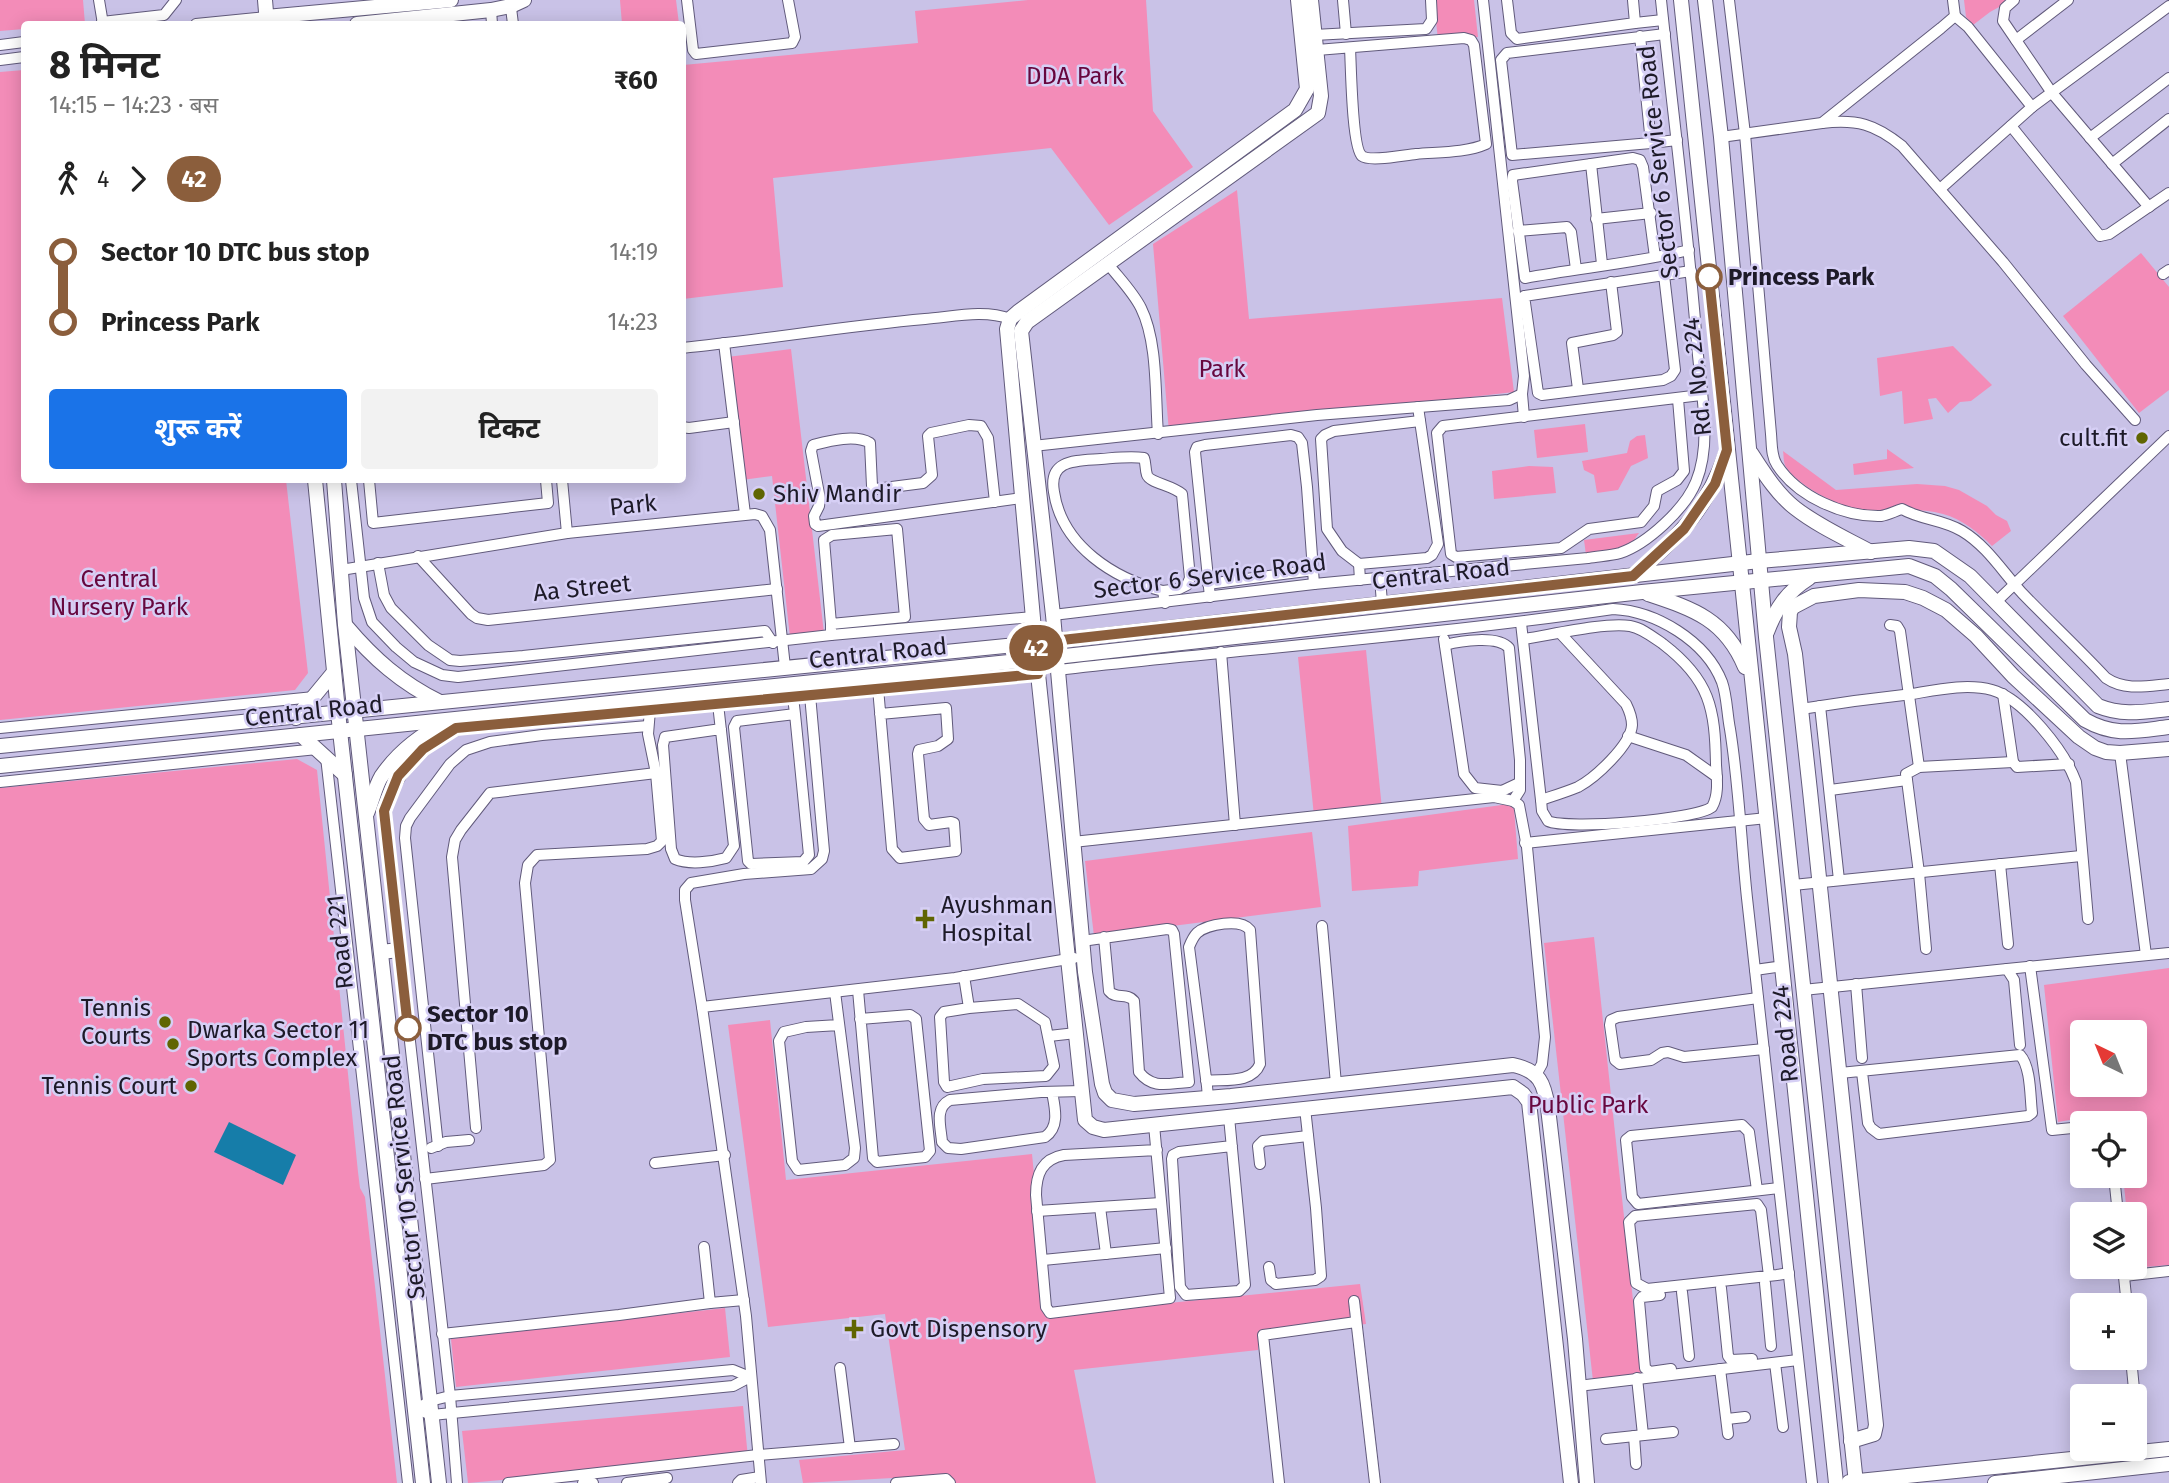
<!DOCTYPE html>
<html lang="hi">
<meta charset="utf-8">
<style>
body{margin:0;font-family:"Fira Sans","Noto Sans Devanagari",sans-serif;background:#f2f2f2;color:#222;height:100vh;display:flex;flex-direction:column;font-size:26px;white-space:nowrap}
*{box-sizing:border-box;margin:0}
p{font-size:23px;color:#767676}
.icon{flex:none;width:38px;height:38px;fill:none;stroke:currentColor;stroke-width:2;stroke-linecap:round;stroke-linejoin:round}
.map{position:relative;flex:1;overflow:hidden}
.sheet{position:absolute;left:21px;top:21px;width:665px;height:462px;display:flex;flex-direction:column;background:#fff;border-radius:7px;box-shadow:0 4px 18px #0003}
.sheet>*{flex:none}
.badge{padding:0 14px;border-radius:23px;font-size:24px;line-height:46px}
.needle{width:46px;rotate:317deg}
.buttons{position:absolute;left:2070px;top:1020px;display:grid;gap:14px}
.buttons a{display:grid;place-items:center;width:77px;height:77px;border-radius:7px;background:#fff;box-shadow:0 4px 18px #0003;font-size:35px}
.map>.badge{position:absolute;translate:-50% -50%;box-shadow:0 0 0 4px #fff}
.legs{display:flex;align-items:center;gap:10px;height:77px;padding:0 28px;font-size:23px}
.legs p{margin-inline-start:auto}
.head{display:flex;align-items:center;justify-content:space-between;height:119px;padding:0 28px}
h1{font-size:38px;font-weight:700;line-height:52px}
.primary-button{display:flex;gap:14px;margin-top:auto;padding:14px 28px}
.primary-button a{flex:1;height:80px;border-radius:7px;background:#1a73e8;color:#fff;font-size:28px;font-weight:700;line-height:80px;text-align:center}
.primary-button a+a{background:#f2f2f2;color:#222}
ul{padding:0 28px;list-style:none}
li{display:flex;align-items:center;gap:24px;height:70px;font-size:26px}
li i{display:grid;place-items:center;width:10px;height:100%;margin:0 9px;background:currentColor}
li i::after{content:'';width:18px;height:18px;margin:-9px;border:5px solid;border-radius:50%;background:#fff}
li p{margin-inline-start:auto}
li:first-child i{background:linear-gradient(#0000 50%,currentColor 0)}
li:last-child i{background:linear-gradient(currentColor 50%,#0000 0)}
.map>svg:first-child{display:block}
.green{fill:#f38cb8;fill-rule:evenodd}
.water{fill:#167da9}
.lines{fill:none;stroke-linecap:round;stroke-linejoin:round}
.street-casing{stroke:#615a7b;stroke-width:12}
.secondary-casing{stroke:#615a7b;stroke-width:16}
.street{stroke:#fff;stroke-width:10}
.secondary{stroke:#fff;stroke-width:14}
.line-1-casing{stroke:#fff;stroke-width:16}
.line-1{stroke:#8b5e3c;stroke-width:10}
.stop-1-dot{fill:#fff;stroke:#8b5e3c;stroke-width:3.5}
.poi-dot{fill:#606502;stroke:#d6cff5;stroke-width:2.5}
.labels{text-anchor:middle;stroke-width:5;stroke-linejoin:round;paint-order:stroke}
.park-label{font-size:24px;fill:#67073e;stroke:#d6cff5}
.street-label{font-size:24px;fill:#1d1a28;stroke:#d6cff5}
.stop-label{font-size:24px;font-weight:bold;fill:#1d1a28;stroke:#d6cff5;text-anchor:start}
.poi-label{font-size:24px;fill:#1d1a28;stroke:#d6cff5;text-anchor:start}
</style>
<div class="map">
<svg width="2169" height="1483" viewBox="0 0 2169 1483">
<rect width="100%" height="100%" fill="#c9c2e7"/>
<g class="green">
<path d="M0,0H83L85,24H24V29L0,31Z"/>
<path d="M620,0H676L679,24H622Z"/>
<path d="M1028,0H1146L1153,111L1193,167L1109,225L1051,148L773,178L783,287L683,299V65L918,43L915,11Z"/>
<path d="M1434,0H1474L1478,37L1438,41Z"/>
<path d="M1964,0H2012L1990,12L1973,25L1966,17Z"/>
<path d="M24,70V480H286L308,673L295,690L0,720V72Z"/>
<path d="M1237,190L1249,319L1502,298L1514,392L1169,432L1153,244Z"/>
<path d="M2141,253L2169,287V390L2139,413L2063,316Z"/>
<path d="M1953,346L1992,385L1971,401L1960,402L1948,413L1936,398L1928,399L1933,419L1904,424L1902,391L1880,396L1877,358Z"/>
<path d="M791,349L824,633L790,637L772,476L742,480L727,357Z"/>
<path d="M1585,424L1588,452L1537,458L1534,430Z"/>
<path d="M1645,435L1648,458L1631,466L1618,490L1597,493L1594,475L1584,470L1582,461L1627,453L1630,441L1637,436Z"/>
<path d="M1887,449L1914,468L1854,475L1853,464L1887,459Z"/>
<path d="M1783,451L1836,490L1917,484L1945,486L1959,490L1987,506L1996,515L2007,521L2011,531L1992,546C1979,533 1962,519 1943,514C1914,506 1888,513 1861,510C1839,507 1798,486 1786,467C1783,462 1784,456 1783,451Z"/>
<path d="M1529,466L1553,467L1556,493L1494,499L1492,471Z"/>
<path d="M1639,533L1627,550L1586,555L1584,540Z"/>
<path d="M1366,650L1382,809L1314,816L1298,657Z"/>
<path d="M297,759L317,770L358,1172L360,1188L365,1197L397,1483H0V788Z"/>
<path d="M1509,804L1514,809L1518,859L1419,871L1418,886L1352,891L1348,826Z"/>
<path d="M1312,832L1321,907L1094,936L1085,861Z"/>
<path d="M1594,937L1641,1375L1593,1381L1544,943Z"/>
<path d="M2169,968V1265L2132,1268L2135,1267V1214H2127L2123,1176H2135V1124L2118,1123L2117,1112L2058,1122L2044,985ZM2082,1032H2135V1085H2082Z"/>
<path d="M770,1020L786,1180L1032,1154L1048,1315L1360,1284L1366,1324L1258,1337V1350L1074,1370L1096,1483H954L946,1475L803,1483L799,1460L905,1450L885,1314L768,1327L728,1025Z"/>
<path d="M725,1308L730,1357L456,1387L451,1339Z"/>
<path d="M743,1406L748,1458L468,1483L462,1431Z"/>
</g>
<path class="water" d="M229,1122L296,1155L283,1185L214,1152Z"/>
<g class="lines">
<g class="street-casing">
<g id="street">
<path d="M99,0L103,24"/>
<path d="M510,0L513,24"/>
<path d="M687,0L693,50L696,54L792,43L795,37L788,0"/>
<path d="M1343,0L1346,34"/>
<path d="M1483,0L1524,376L1522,394L1524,417"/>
<path d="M1507,0L1511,33L1517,39L1635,23L1633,0"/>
<path d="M1729,0L1745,134L1771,434C1772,444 1771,456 1777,465C1798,497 1844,517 1881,516C1888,515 1895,511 1902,509C1921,520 1942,519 1962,531C1987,546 2002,571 2022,593C2050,622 2079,649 2106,678C2125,691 2147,686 2169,684"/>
<path d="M2014,0L2005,8L2003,21L2052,93L2149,207"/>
<path d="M491,10L492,24"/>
<path d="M1955,16L1968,27L2032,107"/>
<path d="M102,22L164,15L176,0"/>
<path d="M1635,23L1663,20"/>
<path d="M196,24L266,17"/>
<path d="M1314,35L1426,29L1432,20L1431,0"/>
<path d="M1640,36L1651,143L1512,155L1501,60L1507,53L1665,34"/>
<path d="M2016,40L2068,0"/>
<path d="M0,45L24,42"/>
<path d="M1317,50L1464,38L1471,40L1474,45L1486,144C1466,153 1437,152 1416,154C1404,155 1370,162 1362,156C1352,148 1351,65 1350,48"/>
<path d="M0,60L24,57"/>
<path d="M1822,123C1857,119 1875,124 1902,146L2003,262L2086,365L2135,420"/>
<path d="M2011,126L2100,236L2109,234L2169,193"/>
<path d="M1721,137L1822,123L1941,28L1955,16L1953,0"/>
<path d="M2090,138L2169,78"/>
<path d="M1651,143L1677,140"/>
<path d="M1591,164L1602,264"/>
<path d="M2112,164L2169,119"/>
<path d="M1940,189L2032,107L2169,6"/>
<path d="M1596,219L1651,213"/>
<path d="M1518,231L1567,227L1571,232L1576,269"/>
<path d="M1655,257L1643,167L1640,160L1633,158L1513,175L1512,181L1525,278C1579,268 1636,263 1689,250"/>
<path d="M1108,264C1119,278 1133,292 1141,308C1158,342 1155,396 1158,434"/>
<path d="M2163,274L2169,270"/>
<path d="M1664,275L1675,370L1671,376L1663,380L1542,395L1538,393L1524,296L1691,271"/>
<path d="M724,343L745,514"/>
<path d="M682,348C763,340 844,326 925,319C952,317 984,309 1010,319"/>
<path d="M1578,389L1572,343L1613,335L1617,332L1611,282"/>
<path d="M1678,399L1684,471L1677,480L1657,491L1654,506L1641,522L1589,529L1561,548L1456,557L1451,554L1437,433L1443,426L1701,395"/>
<path d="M682,427L689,428L734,422"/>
<path d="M1033,446L1317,415L1509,400L1522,394"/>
<path d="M351,480L364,598L372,622L396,647L414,662L442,675L458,677L831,635L1033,617"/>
<path d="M369,480L373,523L548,503L546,480"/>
<path d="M562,480L567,533"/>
<path d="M995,502L988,438L981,426L969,425L931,433L928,436L932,475L923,483L876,489L872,486L870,443C855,434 829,441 813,445L811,451L820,499L819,506L814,516L815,524L818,526L1022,498"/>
<path d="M418,556L471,614L477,618L488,620L777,589"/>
<path d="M378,563L384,595L391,608L428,645L450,660L460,661L523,656L765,631L773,643"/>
<path d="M1359,564L1342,551L1327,529L1321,439L1325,435L1334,431L1420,421"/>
<path d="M341,570L567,533L755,514L762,516L770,530L785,667"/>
<path d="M1380,578L1382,603"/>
<path d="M1360,580L1359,564L1427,558L1432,555L1438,544L1418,407"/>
<path d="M1208,584L1314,570"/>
<path d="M1163,591C1114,579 1062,546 1054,492C1048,459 1076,461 1101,459C1115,458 1130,456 1144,458C1146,463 1145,469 1147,475C1150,483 1172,485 1182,494L1190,578L1187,585L1179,589L1163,591L1165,603"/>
<path d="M1210,597L1195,452L1197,447L1205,445L1291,435L1298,437L1302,443L1307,487L1314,584"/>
<path d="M1996,602L2169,436"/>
<path d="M1053,615L1314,584L1588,558C1598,556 1610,556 1620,553C1647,544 1685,509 1696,482C1713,441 1700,387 1697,344C1688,229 1673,115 1661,0"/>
<path d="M1521,623L1541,800L1542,811L1548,821C1567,830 1695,820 1712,807C1719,795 1717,779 1716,765C1715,708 1710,680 1663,644C1653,637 1642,628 1630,626C1605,622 1551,635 1524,639"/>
<path d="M831,624L824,540L832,535L897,529L905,617L831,624V635"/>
<path d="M1890,625L1897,626L1900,631L1919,767"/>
<path d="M1444,639L1464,774L1475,788L1502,791L1519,783"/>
<path d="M1445,645C1460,641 1498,635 1509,648L1520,760V790L1513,801"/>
<path d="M1221,652L1235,825"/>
<path d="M1057,670C1243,649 1429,636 1613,609C1656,611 1706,641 1722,682C1727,696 1727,714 1730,729C1739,785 1741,842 1747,898C1769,1093 1790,1288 1812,1483"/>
<path d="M878,688L892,849L900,858L956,851L954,823L951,822L929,825L924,819L918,754L919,750L938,746L948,739L946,708L880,714"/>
<path d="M2003,694L2013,762L2017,767L2069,764"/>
<path d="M793,697L795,714L737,721L734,727L748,861L751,864L803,862L809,855L795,714"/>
<path d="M718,704L734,846L726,858C711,862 689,865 675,859L671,849L663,745L665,737L721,729"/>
<path d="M1820,706L1839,880"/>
<path d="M1801,709C1838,703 1875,698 1912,694C1936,690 1967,683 1992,690C2024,699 2065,752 2076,782L2088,919"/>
<path d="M0,728L314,697"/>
<path d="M1628,736L1686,755L1717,777"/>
<path d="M2120,753L2146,955"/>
<path d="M326,757L408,1483"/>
<path d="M1907,780L1919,873L1926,949"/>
<path d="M0,782L317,749"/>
<path d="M1830,790L1907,780L1906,774L1919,767L2013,762"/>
<path d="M1541,800C1553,796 1566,792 1578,787C1595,778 1631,745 1632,725C1632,718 1629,710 1626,704L1560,633"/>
<path d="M1073,842L1494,797L1513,801L1519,805L1527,847L1545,1037L1542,1064L1536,1075"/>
<path d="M1525,843L1767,818"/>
<path d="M2000,864L2008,944"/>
<path d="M1793,885L2081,856"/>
<path d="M1322,926L1336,1084"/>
<path d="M1082,941L1096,939L1167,929L1172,930L1174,934L1189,1082C1169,1083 1153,1090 1139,1072L1134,1001C1127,992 1116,1000 1109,991L1104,937"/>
<path d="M2030,966L2052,1130L2082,1127"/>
<path d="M2007,969L2169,953"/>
<path d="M1755,970L1783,966"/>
<path d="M964,976L969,1008L944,1012L940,1017L944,1082L947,1087L983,1079L1046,1076L1054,1066L1045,1022L1018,1004L969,1008"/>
<path d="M1856,984L1862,1058"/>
<path d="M858,990L873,1158L877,1162L925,1157L930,1151L916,1019L910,1015L860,1019"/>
<path d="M1803,990L2007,969L2014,980L2020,1045"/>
<path d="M835,992L855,1148L854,1158L845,1165L798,1170L792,1161L779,1041L784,1032L806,1027L839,1025"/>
<path d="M1758,998L1618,1017L1611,1020L1610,1025L1615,1060L1620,1064L1651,1060L1662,1053L1668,1052L1684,1057L1764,1049"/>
<path d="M702,1007L685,900V890L691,883L744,874L811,869L822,859L824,851L810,695"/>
<path d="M1049,1036L1076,1033"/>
<path d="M1840,1073L2020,1055C2031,1067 2030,1096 2032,1113L2028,1116L1879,1134L1871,1128L1868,1123L1862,1072"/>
<path d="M1206,1081C1225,1079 1252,1084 1260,1064L1250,930C1241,918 1207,924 1197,933C1193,937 1191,942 1189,947L1207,1086L1208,1098"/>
<path d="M1052,1092C1055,1108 1060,1127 1045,1137L961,1149L948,1148L942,1142C941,1127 934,1108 950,1100L1041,1092L1082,1091"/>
<path d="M1229,1117L1245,1285L1239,1291L1186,1295L1180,1287L1172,1159L1173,1155L1179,1152L1232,1146"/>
<path d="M1154,1125L1170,1298L1050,1313L1046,1307L1036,1195C1036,1174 1042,1159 1064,1155L1157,1150"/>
<path d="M476,1128L452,857L455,840L461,830L490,793L656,773"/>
<path d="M438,1146L405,838L406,826L410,818L450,764L466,750L490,742L542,735L648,726"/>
<path d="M431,1148L446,1142L469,1140"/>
<path d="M655,1163L725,1155"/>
<path d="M1260,1164L1258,1146L1263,1141L1308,1136"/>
<path d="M2114,1176L2118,1214"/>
<path d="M425,1179L544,1165L550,1160L525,883L528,865L537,855L647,849L657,846L662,841L656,773L648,734L650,710"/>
<path d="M1757,1190L1749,1132L1742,1125L1631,1136L1626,1140L1632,1197L1638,1204L1779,1188"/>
<path d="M1100,1207L1106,1254"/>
<path d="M1037,1211L1161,1203"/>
<path d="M704,1247L710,1303L744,1300"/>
<path d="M1043,1260L1166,1248"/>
<path d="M1269,1267L1271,1280L1276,1284L1315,1280L1321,1276L1316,1208L1305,1108"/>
<path d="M2123,1267L2127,1306"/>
<path d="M1769,1276L1761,1210L1757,1204L1635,1216L1629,1222L1636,1283L1647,1289L1777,1275L1789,1273"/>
<path d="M2124,1276L2169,1271"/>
<path d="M1765,1283L1771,1346"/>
<path d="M1721,1288L1728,1356L1731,1360L1752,1359"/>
<path d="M1682,1292L1689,1356"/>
<path d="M1660,1295L1642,1297L1639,1301L1645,1368L1650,1372L1671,1369"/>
<path d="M1354,1301L1375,1483"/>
<path d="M442,1334L619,1315L710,1303"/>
<path d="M2131,1358L2140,1452"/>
<path d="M1775,1363L1783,1427"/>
<path d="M840,1368L850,1448"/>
<path d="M1720,1369L1728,1434"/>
<path d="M1637,1378L1643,1435"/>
<path d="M1578,1386L1798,1360"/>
<path d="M415,1410L430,1401L450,1396L733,1370L750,1377"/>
<path d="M424,1412L432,1415L452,1413L733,1386L750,1377"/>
<path d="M1727,1419L1745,1417"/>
<path d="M1634,1436L1636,1464"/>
<path d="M1606,1439L1673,1432"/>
<path d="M457,1483L450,1396L384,811C403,764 413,755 456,728L1038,674"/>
<path d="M508,1483L758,1455L894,1444"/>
<path d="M583,1483H593"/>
<path d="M627,1483L667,1478"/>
<path d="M738,1483L741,1480L760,1477"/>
<path d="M761,1483L746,1316L702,1007L955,978L1074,958"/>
<path d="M896,1483L946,1479L950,1483"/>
<path d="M1279,1483L1263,1335L1356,1322"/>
</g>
</g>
<g class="secondary-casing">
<g id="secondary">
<path d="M265,0L267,24"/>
<path d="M1298,0L1307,89L1295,110L1018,312L1010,319L1007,329L1038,674L1085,1120L1093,1127L1104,1130L1513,1087L1523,1094L1529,1102L1571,1483"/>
<path d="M1311,0L1321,96L1318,113L1027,322L1021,331L1053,615L1085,972L1102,1084L1105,1093L1112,1100L1134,1104L1231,1096L1513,1065C1540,1071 1544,1083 1548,1108L1575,1339L1587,1483"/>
<path d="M1681,0L1836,1483"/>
<path d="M1705,0L1721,137L1766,637L1856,1483"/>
<path d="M266,17L451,0"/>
<path d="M357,24L491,10L511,6L524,0"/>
<path d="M1751,453C1764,473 1777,494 1795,508C1818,526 1845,538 1871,552"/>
<path d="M315,480L340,731L423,1483"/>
<path d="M334,480L345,625L439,1483"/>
<path d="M1633,576C1679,536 1705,512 1726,454"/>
<path d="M1648,594C1693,609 1725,619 1745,667"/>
<path d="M346,626C373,658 401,683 440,702"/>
<path d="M1767,632C1776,608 1787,592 1809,578"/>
<path d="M296,718L334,672"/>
<path d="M301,735L345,775"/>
<path d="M0,746L1055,641L1759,561L1909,548L1934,551L1970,576L2098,706C2123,716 2142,712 2169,709"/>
<path d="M0,766L1056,657L1642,592L1909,566L1935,576L1951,589L2085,720C2115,737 2136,731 2169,727"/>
<path d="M367,813C372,802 375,787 381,777C397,753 419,736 444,723"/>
<path d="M381,952L399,950"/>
<path d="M1851,1441L1874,1434L1876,1425L1810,791L1795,654L1789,627L1790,612L1793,607L1814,596L1859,590L1905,592L1923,598L1946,610L1976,636L2013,676L2079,737L2095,748L2106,752L2120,753L2169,749"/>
<path d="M1849,1482L2169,1449"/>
<path d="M1995,1483L2169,1464"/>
</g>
</g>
<use href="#street" class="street"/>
<use href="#secondary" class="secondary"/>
</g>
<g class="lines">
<g class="line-1-casing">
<path id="line-1" d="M408,1028L384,811L398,776L423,749L456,728L1038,674L1035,643L1633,576L1684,529L1715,484L1727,450L1709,277"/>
</g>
<use href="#line-1" class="line-1"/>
</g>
<g class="stop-1-dot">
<circle cx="1709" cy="277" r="12"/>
<circle cx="408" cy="1028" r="12"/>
</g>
<g class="poi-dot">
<circle cx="2142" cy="438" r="7"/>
<circle cx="759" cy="494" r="7"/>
<path d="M921.5 908.5h7v7h7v7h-7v7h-7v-7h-7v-7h7z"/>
<circle cx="165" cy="1022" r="7"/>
<circle cx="173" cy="1044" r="7"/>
<circle cx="191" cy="1086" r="7"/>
<path d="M850.5 1318.5h7v7h7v7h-7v7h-7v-7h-7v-7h7z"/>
</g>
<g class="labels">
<g class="park-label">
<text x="1075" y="84">DDA Park</text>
<text x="1222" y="377">Park</text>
<text x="119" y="587">Central<tspan x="119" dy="28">Nursery Park</tspan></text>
<text x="1588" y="1113">Public Park</text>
</g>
<g class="street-label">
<text transform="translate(1658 162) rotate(-96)" y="8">Sector 6 Service Road</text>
<text transform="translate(1697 377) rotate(-96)" y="8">Rd. No. 224</text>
<text transform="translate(633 505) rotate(-6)" y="8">Park</text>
<text transform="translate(1441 574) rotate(-6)" y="8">Central Road</text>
<text transform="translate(1210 576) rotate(-7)" y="8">Sector 6 Service Road</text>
<text transform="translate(582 588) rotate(-6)" y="8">Aa Street</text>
<text transform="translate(878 653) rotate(-6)" y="8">Central Road</text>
<text transform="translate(314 711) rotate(-6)" y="8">Central Road</text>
<text transform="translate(340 942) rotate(-96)" y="8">Road 221</text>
<text transform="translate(1785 1034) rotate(-96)" y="8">Road 224</text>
<text transform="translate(404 1177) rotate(-96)" y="8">Sector 10 Service Road</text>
</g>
<g class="stop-label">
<text x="1728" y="285">Princess Park</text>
<text x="427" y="1022">Sector 10<tspan x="427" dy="28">DTC bus stop</tspan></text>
</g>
<g class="poi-label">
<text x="2128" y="446" text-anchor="end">cult.fit</text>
<text x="773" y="502">Shiv Mandir</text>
<text x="941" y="913">Ayushman<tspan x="941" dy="28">Hospital</tspan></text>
<text x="151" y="1016" text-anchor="end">Tennis<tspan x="151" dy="28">Courts</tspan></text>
<text x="187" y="1038">Dwarka Sector 11<tspan x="187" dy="28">Sports Complex</tspan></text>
<text x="177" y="1094" text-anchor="end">Tennis Court</text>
<text x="870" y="1337">Govt Dispensory</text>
</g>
</g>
</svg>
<div class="buttons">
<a><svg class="needle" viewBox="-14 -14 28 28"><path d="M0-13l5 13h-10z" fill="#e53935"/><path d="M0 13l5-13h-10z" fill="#767676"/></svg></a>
<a><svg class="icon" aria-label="locate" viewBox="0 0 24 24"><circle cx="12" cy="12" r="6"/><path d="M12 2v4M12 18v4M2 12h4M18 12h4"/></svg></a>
<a><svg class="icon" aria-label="layers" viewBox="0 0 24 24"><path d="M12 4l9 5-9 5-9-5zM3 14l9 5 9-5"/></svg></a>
<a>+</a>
<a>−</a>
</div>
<b class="badge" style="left:1036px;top:648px;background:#8b5e3c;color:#fff">42</b>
<section class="sheet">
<div class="head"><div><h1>8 मिनट</h1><p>14:15 – 14:23 · बस</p></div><b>₹60</b></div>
<div class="legs"><svg class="icon" aria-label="walk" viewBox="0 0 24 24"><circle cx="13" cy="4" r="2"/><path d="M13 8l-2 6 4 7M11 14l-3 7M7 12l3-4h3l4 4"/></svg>4<svg class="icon" aria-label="forward" viewBox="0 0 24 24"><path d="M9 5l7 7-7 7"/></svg><b class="badge" style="background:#8b5e3c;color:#fff">42</b></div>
<ul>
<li><i style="color:#8b5e3c"></i><b>Sector 10 DTC bus stop</b><p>14:19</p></li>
<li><i style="color:#8b5e3c"></i><b>Princess Park</b><p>14:23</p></li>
</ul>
<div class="primary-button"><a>शुरू करें</a><a>टिकट</a></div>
</section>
</div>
